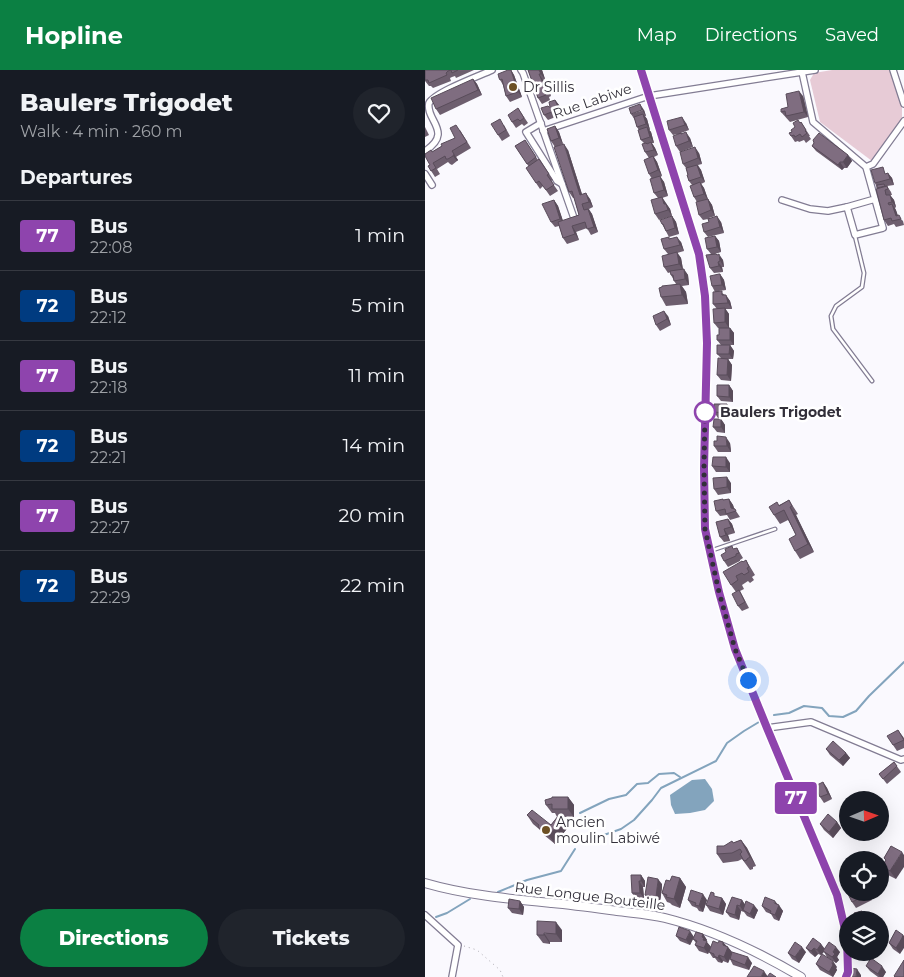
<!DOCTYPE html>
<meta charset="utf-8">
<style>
body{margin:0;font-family:Montserrat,sans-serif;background:#20242c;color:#f1f3f6;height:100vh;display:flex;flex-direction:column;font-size:19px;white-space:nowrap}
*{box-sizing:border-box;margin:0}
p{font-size:16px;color:#9ea1a6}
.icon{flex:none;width:28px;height:28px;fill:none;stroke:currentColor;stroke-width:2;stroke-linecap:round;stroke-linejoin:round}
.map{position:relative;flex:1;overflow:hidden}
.sheet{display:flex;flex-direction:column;background:#171b24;width:425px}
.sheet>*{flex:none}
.badge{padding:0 10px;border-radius:4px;font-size:18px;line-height:32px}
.needle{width:32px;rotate:88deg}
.controls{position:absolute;left:414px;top:721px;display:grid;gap:10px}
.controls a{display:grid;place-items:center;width:50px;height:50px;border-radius:50%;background:#171b24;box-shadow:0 5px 20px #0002;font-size:25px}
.you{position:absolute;width:25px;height:25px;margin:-12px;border:4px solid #fff;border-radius:50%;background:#1a73e8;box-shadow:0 0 0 8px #1a73e833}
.map>.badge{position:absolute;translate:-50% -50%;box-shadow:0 0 0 2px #fff}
h2{padding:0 20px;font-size:19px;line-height:45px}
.round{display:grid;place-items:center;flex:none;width:52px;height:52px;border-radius:26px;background:#20242c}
.summary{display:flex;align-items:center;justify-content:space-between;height:85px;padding:0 20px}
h1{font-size:24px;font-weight:800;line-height:38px}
.primary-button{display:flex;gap:10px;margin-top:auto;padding:10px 20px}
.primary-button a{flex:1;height:58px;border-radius:30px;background:#0b8043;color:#fff;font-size:20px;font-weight:800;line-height:58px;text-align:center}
.primary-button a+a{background:#20242c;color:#f1f3f6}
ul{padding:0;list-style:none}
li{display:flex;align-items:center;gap:15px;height:70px;padding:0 20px;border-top:1px solid #363941}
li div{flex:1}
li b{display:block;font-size:19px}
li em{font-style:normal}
li .badge{min-width:55px;font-weight:700;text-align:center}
header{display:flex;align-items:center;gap:30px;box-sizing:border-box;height:70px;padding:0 25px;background:#0b8043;color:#fff}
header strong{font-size:24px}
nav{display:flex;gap:28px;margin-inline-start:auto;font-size:18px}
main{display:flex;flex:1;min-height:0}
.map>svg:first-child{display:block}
.green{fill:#e7cbd6}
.water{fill:#83a4bd}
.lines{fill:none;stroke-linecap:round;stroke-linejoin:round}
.stream{stroke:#83a4bd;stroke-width:2}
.lane-casing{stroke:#827c93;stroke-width:5}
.street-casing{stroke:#827c93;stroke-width:8}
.secondary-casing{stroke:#827c93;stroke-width:10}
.path{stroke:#aaa8af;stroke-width:1;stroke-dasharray:1 4;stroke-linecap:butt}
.lane{stroke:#fff;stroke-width:2.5}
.street{stroke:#fff;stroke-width:5.5}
.secondary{stroke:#fff;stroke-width:8}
.wall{fill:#6d5e6e}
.shaded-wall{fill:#594c5a}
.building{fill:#7f6d80;stroke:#594c5a}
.line-casing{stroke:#fff;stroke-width:11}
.line{stroke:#8e44ad;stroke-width:8}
.walk{stroke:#322f39;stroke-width:5;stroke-dasharray:0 9}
.poi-dot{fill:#6d5024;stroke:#fff;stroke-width:2}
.stop-dot{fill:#fff;stroke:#8e44ad;stroke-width:2.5}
.labels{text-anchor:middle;stroke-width:5;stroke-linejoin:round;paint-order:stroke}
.poi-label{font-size:14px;fill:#322f39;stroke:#fff;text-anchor:start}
.street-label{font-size:14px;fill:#322f39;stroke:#fff}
.stop-label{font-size:14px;font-weight:bold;fill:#322f39;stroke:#fff;text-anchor:start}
</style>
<header>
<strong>Hopline</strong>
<nav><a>Map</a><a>Directions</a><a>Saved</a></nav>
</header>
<main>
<section class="sheet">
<div class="summary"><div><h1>Baulers Trigodet</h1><p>Walk · 4 min · 260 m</p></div><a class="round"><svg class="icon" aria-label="heart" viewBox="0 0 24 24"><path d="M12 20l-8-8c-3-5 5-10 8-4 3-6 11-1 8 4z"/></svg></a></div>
<h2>Departures</h2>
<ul>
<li><span class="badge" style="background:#8e44ad;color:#fff">77</span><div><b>Bus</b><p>22:08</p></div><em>1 min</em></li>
<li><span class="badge" style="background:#003b80;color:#fff">72</span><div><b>Bus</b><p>22:12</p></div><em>5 min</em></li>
<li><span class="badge" style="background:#8e44ad;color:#fff">77</span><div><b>Bus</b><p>22:18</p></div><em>11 min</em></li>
<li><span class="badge" style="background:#003b80;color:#fff">72</span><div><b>Bus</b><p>22:21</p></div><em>14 min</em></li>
<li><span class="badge" style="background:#8e44ad;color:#fff">77</span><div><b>Bus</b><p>22:27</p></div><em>20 min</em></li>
<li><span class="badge" style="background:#003b80;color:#fff">72</span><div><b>Bus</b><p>22:29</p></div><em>22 min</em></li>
</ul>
<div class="primary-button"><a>Directions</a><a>Tickets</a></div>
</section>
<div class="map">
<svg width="479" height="907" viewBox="0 0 479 907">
<rect width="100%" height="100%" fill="#faf9fe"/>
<path class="green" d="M407,0H466L477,38V52L447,91L395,52L385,10L389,3Z"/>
<path class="water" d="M280,709L287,719L289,731L280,740L265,743L250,744L246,735L245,725L267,710Z"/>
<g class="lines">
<g class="stream">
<path d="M349,645L364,643L379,636L397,638L404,646L418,647L431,641L444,626L479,592"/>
<path d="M155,743L184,729L201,725L212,714L223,713L234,704L249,703L255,707"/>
<path d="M159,772L196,759L209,750L227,730L236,718L291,691L302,673L319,661L334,652"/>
<path d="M73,822L102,810L136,801L150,779"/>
<path d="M11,847L22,843L45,829"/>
</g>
<g class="lane-casing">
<g id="lane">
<path d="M430,166L439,203L437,217L411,236L406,246L408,259L447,311"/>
<path d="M285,481L350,459"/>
</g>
</g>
<g class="street-casing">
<g id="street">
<path d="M96,0L98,3L150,151"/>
<path d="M216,0L274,184L280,226L282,273L279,398L280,459L294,522L310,579L342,658L412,825L422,868V878"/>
<path d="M468,0L479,34"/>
<path d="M377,2L388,52L441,97L458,158L430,165L422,137L450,129"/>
<path d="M116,53L101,62L132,111L137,114"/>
<path d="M118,61L224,26L390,0"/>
<path d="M0,81C29,62 0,50 4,33C10,22 54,6 67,0"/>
<path d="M441,97L448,94L479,51"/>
<path d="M0,104L7,115"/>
<path d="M357,130L385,139L403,141L422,137"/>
<path d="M342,658L386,652L476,690L479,689"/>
<path d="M0,845L33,875L27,907"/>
<path d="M421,907L423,902V882"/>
</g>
</g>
<g class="secondary-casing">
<path id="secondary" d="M0,813C41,825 85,829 127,833C149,835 170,838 192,841C208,843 225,844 240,848C288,860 334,882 376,907"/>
</g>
<path class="path" d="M39,876L52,880L75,900L78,907"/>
<use href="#lane" class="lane"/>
<use href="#street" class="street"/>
<use href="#secondary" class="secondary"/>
</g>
<g class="wall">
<path d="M1,0H49L31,8L30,6L27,7L25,8L26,11L8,18L6,16H4L0,11Z"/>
<path d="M86,0L89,5L97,27L85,32L81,26L78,15L74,8Z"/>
<path d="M103,0H117L120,9L118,10L119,12L122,16L126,26L124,27L125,30L117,34L113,28Z"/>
<path d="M48,9L52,14L57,25L15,45L11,39Z"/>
<path d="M378,26L383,47L365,52L356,42Z"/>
<path d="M130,30L134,35L138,44L123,50L119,45Z"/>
<path d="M93,38L103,53L99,56L97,54L91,58L87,52Z"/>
<path d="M219,40L221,46H220L222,49L225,60H224L226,62L229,73H227L230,78L233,85L229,87L232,92L237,106L235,107L239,112L243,126L237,128L245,139L247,146L234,150L230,144L233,128L229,123L227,109L224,104V88L220,82L219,73L216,70L214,60L212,57L210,50L206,44Z"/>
<path d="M376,52L385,66H384L386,69L381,73L379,70L374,72L373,71L370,72L364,63L367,62Z"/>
<path d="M261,53L264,60L256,63L265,68L268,77L255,82L251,76L253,64L248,65L244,60Z"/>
<path d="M79,55L85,66L77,71L73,65Z"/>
<path d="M130,56L134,62L138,74L130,77L126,71Z"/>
<path d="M0,57L4,65L0,67Z"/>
<path d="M35,60L46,78L31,87L33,90L32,91L27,95L25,94L23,92L12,99L15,104L10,107L3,96L5,95L7,82L17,76L30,68Z"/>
<path d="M100,70L113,90L114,89L128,110L126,111L133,121L125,126L118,116L115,119L111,113L104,97L90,76Z"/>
<path d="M389,73L423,85L427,91L422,98H419L417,100L391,81L387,76Z"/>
<path d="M143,80L157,124L165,129L168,137L164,139L167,144L173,162L166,165L162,158L151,162L154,170L142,174L138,168L134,156L130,157L126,152L129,130L133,136L138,151L154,145L149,128H148L144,122Z"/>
<path d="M274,83L277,94L273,95L276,100L280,112L276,114L279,118L283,129L287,135L290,146L284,148L296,152L299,163L283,167L279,162L284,152L283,149L278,150L274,145L272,132L269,127L267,115L264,111L263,105L261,98L258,94Z"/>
<path d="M462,103L467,108L469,115L462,116L466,122L467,125H465L469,130L471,137L470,138L473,146L478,151L479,155L471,157L469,154L463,156L459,150L452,118L450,113Z"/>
<path d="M247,146L251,152L254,164L244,167L237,154Z"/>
<path d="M290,166L294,171L296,182L290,184L298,190L299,197H297L298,202L289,203L285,198L286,184L282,179Z"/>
<path d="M245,168L256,172L259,181L252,183L256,188L258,199L263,205L264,215L257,216L261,222L263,234L241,236L236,227L251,214L246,205V202L243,203L239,197L243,184L239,179Z"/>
<path d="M295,204L299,210L301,220L294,221L300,225L305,231L307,239H300L304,244V258H305L309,263V275H305L309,281L308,289H303L307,295L306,311L296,310L292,305L296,288L292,284L296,275L292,270L294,265V258H293L289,253L292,239L288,234L290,222L287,216Z"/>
<path d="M243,246L246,255L235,261L231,255Z"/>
<path d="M304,315L308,321V332L296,331L292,326Z"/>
<path d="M306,340L305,348H293L289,342Z"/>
<path d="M296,349L300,355V363L292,362L288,357Z"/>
<path d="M305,373L306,382H293L289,376Z"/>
<path d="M305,393V402H291L287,396Z"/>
<path d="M306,413V423L293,425L289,419Z"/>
<path d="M304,429L308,435L309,438L315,447L305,450L302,445L295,446L291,441L299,430Z"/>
<path d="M364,430L373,444L371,445L389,482L375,489L370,481L371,465L363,450L355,454L349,445L354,435Z"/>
<path d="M303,449L307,454L310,463L303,465L305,471L299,472L295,467Z"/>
<path d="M312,478L318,488L315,490V491L303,497L299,491L309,479Z"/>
<path d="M321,490L330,505L327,507L329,510L325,513L323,511L317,515L319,519L315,521L324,538L317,541L313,536L311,522L306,515L318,492Z"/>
<path d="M473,660L479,668V678L472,681L468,675Z"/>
<path d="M401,679L421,683L425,688L418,696L405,685Z"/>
<path d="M469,692L476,702L462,714L454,704Z"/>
<path d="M398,712L402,718L407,729L399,733L395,727Z"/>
<path d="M143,727L149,735V747H138L144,756L130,774L119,765L114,759L108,754L102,745L126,755L132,747L130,743H127L121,735Z"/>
<path d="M412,752L416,758L408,768L399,760L395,754Z"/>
<path d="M316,770L322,778L331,796L328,797V799L325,800L317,789L313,791L298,793L292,784L299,776Z"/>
<path d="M466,776L471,809L463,805L457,796L461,791L459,788Z"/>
<path d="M216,805L220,811V817H218L219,828L211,829L207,823Z"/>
<path d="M255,808L261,817L255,838L247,835L245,833L242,832L237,823L245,811Z"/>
<path d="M237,814V817L235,832L224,830L220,825Z"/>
<path d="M443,822L447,830L431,838L427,832Z"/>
<path d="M297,828L301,834L298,845L285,841L281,835Z"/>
<path d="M263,830H282L278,842L274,841L272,838L267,836Z"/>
<path d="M317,830L320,835L333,840L329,849L322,846L319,842L316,841L314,850L305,847L301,842Z"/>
<path d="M95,831L99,837L98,845L87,843L83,838Z"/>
<path d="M352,834L358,841L354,851L349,849L346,844L341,842L337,836Z"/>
<path d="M137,860V872H125V874L118,873L112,865Z"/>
<path d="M471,860L475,884L468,879L464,873Z"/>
<path d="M278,864L282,870L281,871L286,877L283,884L274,881L270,875L271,873L268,869Z"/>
<path d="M251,866L269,867L265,875L255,871Z"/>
<path d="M396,874L400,879L415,882L412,887L414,890L411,893L402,887L399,882L396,885L393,884L390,887L385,883L381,878Z"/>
<path d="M301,876L303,877L307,882L327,893L324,900L308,895L305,889L303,893L298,891L297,893L293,892L290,888H288L284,882Z"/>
<path d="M381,882L374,893L367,889L363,883Z"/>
<path d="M391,894L412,897L411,898L412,900L408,907L395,900Z"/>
<path d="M441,896L461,902L458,907H453L445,901Z"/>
</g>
<g class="shaded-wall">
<path d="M86,0L89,5L97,27L93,22Z"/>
<path d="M114,0H117L120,9L116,4Z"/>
<path d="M114,4L122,16L126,26L117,11Z"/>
<path d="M48,9L52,14L57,25L53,20Z"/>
<path d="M374,21L378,26L383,47L379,42Z"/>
<path d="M130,30L134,35L138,44L134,39Z"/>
<path d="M215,34L219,40L221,46L217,40Z"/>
<path d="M218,44L222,49L225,60L221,54Z"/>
<path d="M257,47L261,53L264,60L260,55Z"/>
<path d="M130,56L134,62L138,74L134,68Z"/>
<path d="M222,57L226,62L229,73L225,67Z"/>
<path d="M261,62L265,68L268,77L264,71Z"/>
<path d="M226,72L230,78L233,85L229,80Z"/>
<path d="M139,74L143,80L159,131L155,125Z"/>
<path d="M270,77L274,83L277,94L273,88Z"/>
<path d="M29,84L33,90L32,91L28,86Z"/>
<path d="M423,85L427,91L422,98L418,92Z"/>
<path d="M228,86L232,92L237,106L233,100Z"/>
<path d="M415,92L419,98L417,100L413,95Z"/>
<path d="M272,95L276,100L280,112L276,107Z"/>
<path d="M463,103L467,108L469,115L465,109Z"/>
<path d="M235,106L239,112L243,126L239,120Z"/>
<path d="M275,112L279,118L283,130L279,124Z"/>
<path d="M161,123L165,129L168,137L164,132Z"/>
<path d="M465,125L469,130L471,137L467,132Z"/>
<path d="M237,127L245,139L247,146L239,134Z"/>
<path d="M283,129L287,135L290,146L286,140Z"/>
<path d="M129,130L133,136L139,154L135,149Z"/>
<path d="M467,134L471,140L474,149L471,146Z"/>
<path d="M163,139L167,144L173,162L169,157Z"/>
<path d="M247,146L251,152L254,164L250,158Z"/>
<path d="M292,146L296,152L299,163L295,157Z"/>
<path d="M147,156L151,162L154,170L150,164Z"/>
<path d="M290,166L294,171L296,182L292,177Z"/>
<path d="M252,167L256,172L259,181L255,175Z"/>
<path d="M252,182L256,188L258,200L254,194Z"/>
<path d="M291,184L295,188L294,184L298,190L299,197Z"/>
<path d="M293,192L297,197L298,202L294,196Z"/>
<path d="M259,199L263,205L264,215L260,209Z"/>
<path d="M295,204L299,210L301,220L297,215Z"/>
<path d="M255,214L261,222L263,234L257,225Z"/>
<path d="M301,225L305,231L307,239L303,233Z"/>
<path d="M300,238L304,244V258L300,252Z"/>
<path d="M239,241L243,246L246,255L242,249Z"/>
<path d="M305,258L309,263V275L305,270Z"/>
<path d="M305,275L309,281L308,289L304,284Z"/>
<path d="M303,289L307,295L306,311L302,305Z"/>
<path d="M304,315L308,321V332L304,327Z"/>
<path d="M302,334L306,340L305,348L301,343Z"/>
<path d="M296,349L300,355V363L296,357Z"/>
<path d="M301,367L305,373L306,382L302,376Z"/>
<path d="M301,387L305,393V402L301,397Z"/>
<path d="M302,407L306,413V423L302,417Z"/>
<path d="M304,429L308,435L310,442L306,438Z"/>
<path d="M365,437L371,445L389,482L383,474Z"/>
<path d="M303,449L307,454L310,463L306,457Z"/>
<path d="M299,459L303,465L305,471L301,465Z"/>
<path d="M421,683L425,688L418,696L414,690Z"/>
<path d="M398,712L402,718L407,729L403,724Z"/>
<path d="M143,727L149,735V747L143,739Z"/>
<path d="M138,748L144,756L130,774L124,766Z"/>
<path d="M412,752L416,758L408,768L404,762Z"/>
<path d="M316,770L322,778L331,796L325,787Z"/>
<path d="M477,782L479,785V797L471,809L465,801Z"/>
<path d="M216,805L220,811V817L216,811Z"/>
<path d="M255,808L261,817L255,838L249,829Z"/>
<path d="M233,809L237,814V817L235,832L231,827Z"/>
<path d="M214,811L218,817L219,828L215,823Z"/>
<path d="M278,824L282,830L278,842L274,836Z"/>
<path d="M297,828L301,834L298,845L294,839Z"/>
<path d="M317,830L321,836L318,841L315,836Z"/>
<path d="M95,831L99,837L98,845L94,839Z"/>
<path d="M350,831L354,836V835L358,841L354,851L350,845Z"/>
<path d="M312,835L316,841L314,850L310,845Z"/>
<path d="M329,835L333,840L329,849L325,844Z"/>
<path d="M131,852L137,860V872L131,864Z"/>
<path d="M265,861L269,867L265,875L261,870Z"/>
<path d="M119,863L125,872V874L119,865Z"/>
<path d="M278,864L282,870L281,871L286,877L283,884L279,878L277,867Z"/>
<path d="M478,865L479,866V878L475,884L471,878Z"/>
<path d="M298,872L307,882L303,893L299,887L298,875Z"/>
<path d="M396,874L400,880L396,885L392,880Z"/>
<path d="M377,877L381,882L374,893L370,887Z"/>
<path d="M411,877L415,882L412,887L414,890L411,893L407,887L408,882Z"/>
<path d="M389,878L393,884L390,887L386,881Z"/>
<path d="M294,885L298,891L297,893L293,888Z"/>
<path d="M323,887L327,893L324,900L320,895Z"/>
<path d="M408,891L412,897L411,898L412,900L408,907L404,902Z"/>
<path d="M457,896L461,902L458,907H455L453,904Z"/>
<path d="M432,899L436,905V907H431Z"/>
<path d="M339,901L343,907H336Z"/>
</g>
<g class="building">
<path d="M0,0H33L27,3L26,0L23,1L21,3L22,5L4,13L3,10H0Z"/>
<path d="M83,0H86L93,22L81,26L77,9L75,10L74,8L73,4Z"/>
<path d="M103,0H114L116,4H114L117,11H118L122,21H120L121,25L113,28Z"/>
<path d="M48,9L53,20L11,39L6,28Z"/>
<path d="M374,21L379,42L361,46L360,41L356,42V39L363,37L361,24Z"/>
<path d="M130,30L134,39L119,45L116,38L123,36L124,37H125L124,32Z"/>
<path d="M215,34L217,40L206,44L204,38Z"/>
<path d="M93,38L99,48L95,51L93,49L87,52L83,45Z"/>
<path d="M218,44L221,54L212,57L209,47Z"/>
<path d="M257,47L260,55L244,60L242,51Z"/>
<path d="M75,49L81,60L73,65L66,54Z"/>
<path d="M373,50L375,53L376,52L381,60L380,61L382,63L377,67L375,64L370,67L369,65L366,66L364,63L367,62L366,60L370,57L368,53Z"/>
<path d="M31,55L42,72L27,81L29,84L28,86L23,89H21L20,86L8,93L11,98L6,101L3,96L5,95L0,86V84L6,80L7,82L17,76L16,74L30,68L25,58Z"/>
<path d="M130,56L134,68L126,71L122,59Z"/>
<path d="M222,57L225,67L216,70L213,60Z"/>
<path d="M261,62L264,71L251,76L248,66L256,63V64Z"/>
<path d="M394,63L423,85L418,92H415L413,95L387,76L389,73L388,70Z"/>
<path d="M100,70L111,87L102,94L90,76Z"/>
<path d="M226,72L229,80L220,82L217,74L221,73L222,74Z"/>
<path d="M139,74L155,125L161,123L164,132L157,134L159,140L163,139L169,157L162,159L160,152L147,156L150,164L138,168L133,152L154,145L147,121L144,122L129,77Z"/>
<path d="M270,77L273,88L258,94L255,82Z"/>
<path d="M228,86L233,100L224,104L219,90Z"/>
<path d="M114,89L124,104L122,105L129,115L121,120L114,111L111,113L101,98Z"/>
<path d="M272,95L276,107L264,111L262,105H263L261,98Z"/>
<path d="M458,97L460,104L463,103L465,109L450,113L446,100Z"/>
<path d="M235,106L239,120L229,123L225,109Z"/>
<path d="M275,112L279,124L269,127L265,116Z"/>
<path d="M459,114L460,116L452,118V115Z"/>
<path d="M462,116L463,119L460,120L461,125H465L467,132L463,133L464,135L467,134L471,146L474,145L476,149L467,151L466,148L459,150L451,119Z"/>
<path d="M237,127L239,134H241L243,140L230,144L226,130Z"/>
<path d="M283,129L286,140L274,145L271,132Z"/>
<path d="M129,130L135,149L126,152L117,134Z"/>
<path d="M247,146L250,158L241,161L238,154H237L235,150Z"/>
<path d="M292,146L295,157L279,162L277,154L284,152L283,149Z"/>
<path d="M290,166L292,177L282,179L280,168Z"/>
<path d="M244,167V169L252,167L255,175L239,179L236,169Z"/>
<path d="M252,182L254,194L239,197L237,186Z"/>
<path d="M291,184L292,185L294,184L295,191L293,192L294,196L285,198L281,185Z"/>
<path d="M259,199L260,209L249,211L248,205H246L245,201Z"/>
<path d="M294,204H295L297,215L287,216L285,206Z"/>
<path d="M255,214L257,225L236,227L234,218L237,217V216Z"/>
<path d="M297,221V225H301L303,233L288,234V222Z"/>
<path d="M300,238V252L289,253L288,239Z"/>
<path d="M239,241L242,249L231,255L228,246Z"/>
<path d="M294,258H305V270H292V265H294Z"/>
<path d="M292,275H305L304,284H292Z"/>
<path d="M293,288L303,289L302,305H292Z"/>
<path d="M292,315H304V327L292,326Z"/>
<path d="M289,334H302L301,343L289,342Z"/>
<path d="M289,349H296V357H288Z"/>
<path d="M292,366L301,367L302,376H289V371H292Z"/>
<path d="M288,387H301V397L287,396Z"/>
<path d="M302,407V417L289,419L288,408Z"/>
<path d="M298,429V430L304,429L306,438L310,439L311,441L301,444L300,439L291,441L289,431Z"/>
<path d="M364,430L367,436L365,437L383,474L370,481L364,469L371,465L359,440L349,445L344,437L352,432L354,436Z"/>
<path d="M303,449L306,457L299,459L301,465L295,467L291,452Z"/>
<path d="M307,476L308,479L312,478L314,483L311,484V486L299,491L296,485L301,482L300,479Z"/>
<path d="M321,490L324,497L322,498L324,502L319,505L317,503L311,506L313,510L306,515L298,502L317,491L318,492Z"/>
<path d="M314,520L320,532L313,536L307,524Z"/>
<path d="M473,660L479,670L468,675L462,666Z"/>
<path d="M408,671L421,683L414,690L401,679Z"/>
<path d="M469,692L472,696L458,709L454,704Z"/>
<path d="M398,712L403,724L395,727L390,716Z"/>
<path d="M127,727H143V739H127V734L121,735L120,730L127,728Z"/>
<path d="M107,740L126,755L134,745L138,748L124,766L113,757L114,755L102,745Z"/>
<path d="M403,744L412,752L404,762L395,754Z"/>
<path d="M316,770L325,787L322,789V790L319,791L315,784L317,782L315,779L307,783L292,784V776H299L307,771L308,773Z"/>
<path d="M466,776L477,782L465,801L457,796L461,790L459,788Z"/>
<path d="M206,805H216V811H214L215,823H207Z"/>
<path d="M247,806L255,808L249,829L241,827L242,825L237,823L241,810L245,811Z"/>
<path d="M223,807L233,809V811L231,827L220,825Z"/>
<path d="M266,820L278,824L274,836L270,835L271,833L263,830Z"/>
<path d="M286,822L289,823V826L297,828L294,839L281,835Z"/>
<path d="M426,822H442L443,824L427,832L423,824Z"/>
<path d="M307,827L317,830L315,836L312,835L310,845L301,842Z"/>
<path d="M340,827L350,831L349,833L354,835L350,845L345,843L346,841L337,836Z"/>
<path d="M84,829L95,831L94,839L83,838Z"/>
<path d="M321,831L329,835L325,844L318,840Z"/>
<path d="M437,841L438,844L439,843L441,850H431L429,843Z"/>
<path d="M112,851L131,852V864L119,863V865H112Z"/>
<path d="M254,857L265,861L261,870L251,866Z"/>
<path d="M471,860L478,865L477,868L471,878L464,873Z"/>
<path d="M271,862L278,864L277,867L279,868L278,870L282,871L279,878L270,875L272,871L268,869Z"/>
<path d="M388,868L396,874L392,880L389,878L386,881L381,878Z"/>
<path d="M288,871L293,873L294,871L298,872V875L303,877L299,887L294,885L293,888L289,886V884L284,882Z"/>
<path d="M370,872L377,877L370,887L363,883Z"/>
<path d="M404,872L411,877L408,882L410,884L407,887L398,881Z"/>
<path d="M307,882L323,887L320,895L305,889Z"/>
<path d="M397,884L408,891L407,893L408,895L404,902L391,894Z"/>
<path d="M446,888L457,896L453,904L441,896Z"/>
<path d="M479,890V907H470L469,906Z"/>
<path d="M329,896L339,901L336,907H322Z"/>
<path d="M425,898L432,899L431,907H425Z"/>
<path d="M345,903L351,907H342Z"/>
</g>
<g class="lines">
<g class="line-casing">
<path id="line" d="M216,0L274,184L280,226L282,273L279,398L280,459L294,522L310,579L342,658L412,825L422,868L423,902L421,907"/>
</g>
<use href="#line" class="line"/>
<path class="walk" d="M280,342L279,398L280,459L294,522L310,579L323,610"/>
</g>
<g class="poi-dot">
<circle cx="88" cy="17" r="5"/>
<circle cx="121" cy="760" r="5"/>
</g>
<circle class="stop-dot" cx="280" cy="342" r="10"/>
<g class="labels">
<g class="poi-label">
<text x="98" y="22">Dr Sillis</text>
<text x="131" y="757">Ancien<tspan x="131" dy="16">moulin Labiwé</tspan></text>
</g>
<g class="street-label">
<text transform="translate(167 31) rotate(-19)" y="5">Rue Labiwe</text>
<text transform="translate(165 826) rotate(7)" y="5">Rue Longue Bouteille</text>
</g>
<g class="stop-label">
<text x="295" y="347">Baulers Trigodet</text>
</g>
</g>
</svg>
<div class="controls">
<a><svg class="needle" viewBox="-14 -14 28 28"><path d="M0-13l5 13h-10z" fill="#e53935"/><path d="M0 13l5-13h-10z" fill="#9ea1a6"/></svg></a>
<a><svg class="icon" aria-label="locate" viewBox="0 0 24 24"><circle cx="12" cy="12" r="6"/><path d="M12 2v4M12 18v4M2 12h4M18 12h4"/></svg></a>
<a><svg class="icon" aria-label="layers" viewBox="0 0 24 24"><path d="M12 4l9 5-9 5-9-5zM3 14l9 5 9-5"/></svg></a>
</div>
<div class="you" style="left:323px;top:610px"></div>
<b class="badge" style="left:371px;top:728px;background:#8e44ad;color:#fff">77</b>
</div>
</main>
